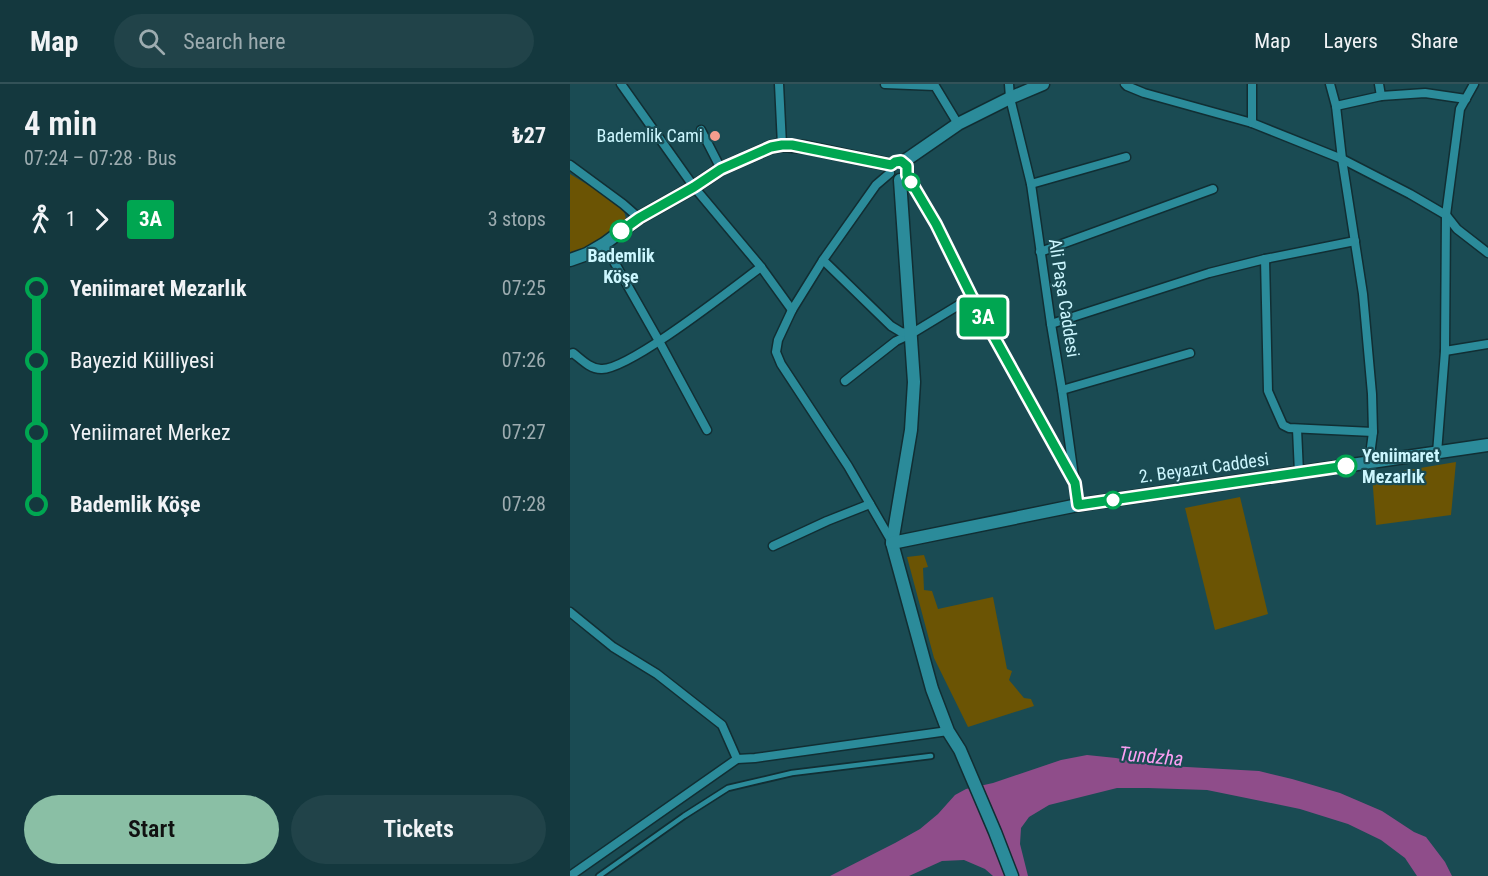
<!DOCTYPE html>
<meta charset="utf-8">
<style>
body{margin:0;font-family:"Roboto Condensed",sans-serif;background:#214349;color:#f1f3f6;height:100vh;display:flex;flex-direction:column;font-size:22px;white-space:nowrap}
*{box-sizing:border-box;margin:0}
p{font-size:20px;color:#9dacb0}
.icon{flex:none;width:33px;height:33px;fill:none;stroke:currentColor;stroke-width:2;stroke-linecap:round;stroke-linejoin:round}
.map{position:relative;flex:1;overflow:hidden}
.panel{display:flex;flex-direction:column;background:#14383e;width:570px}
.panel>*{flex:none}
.badge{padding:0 12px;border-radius:4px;font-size:21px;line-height:39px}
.map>.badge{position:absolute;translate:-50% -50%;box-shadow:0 0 0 3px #fff}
.legs{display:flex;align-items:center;gap:9px;height:66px;padding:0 24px;font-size:20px}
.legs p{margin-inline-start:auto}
.overview{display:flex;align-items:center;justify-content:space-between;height:102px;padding:0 24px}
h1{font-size:33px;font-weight:600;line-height:45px}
.cta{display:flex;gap:12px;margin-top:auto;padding:12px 24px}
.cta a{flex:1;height:69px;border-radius:36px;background:#8abfa5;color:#111;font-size:24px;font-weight:600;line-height:69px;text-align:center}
.cta a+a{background:#214349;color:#f1f3f6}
ul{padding:0 24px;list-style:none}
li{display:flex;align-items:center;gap:21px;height:72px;font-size:22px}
li i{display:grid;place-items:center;width:9px;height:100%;margin:0 8px;background:currentColor}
li i::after{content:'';width:15px;height:15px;margin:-8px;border:4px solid;border-radius:50%;background:#14383e}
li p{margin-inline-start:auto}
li:first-child i{background:linear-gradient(#0000 50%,currentColor 0)}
li:last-child i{background:linear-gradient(currentColor 50%,#0000 0)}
header{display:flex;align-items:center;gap:36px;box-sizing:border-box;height:84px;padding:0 30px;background:#14383e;border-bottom:2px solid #335258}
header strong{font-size:28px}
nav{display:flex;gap:33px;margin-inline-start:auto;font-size:21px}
.search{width:420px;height:54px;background:#214349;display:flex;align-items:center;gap:15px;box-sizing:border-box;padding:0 21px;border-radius:33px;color:#9dacb0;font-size:22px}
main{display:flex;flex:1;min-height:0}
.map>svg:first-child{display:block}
.green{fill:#6b5404}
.water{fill:#8f4d8a}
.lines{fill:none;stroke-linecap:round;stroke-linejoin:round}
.lane-casing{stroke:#112e33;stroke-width:8}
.street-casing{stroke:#112e33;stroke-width:11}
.secondary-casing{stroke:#112e33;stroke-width:15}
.lane{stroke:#2b8b9a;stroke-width:4.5}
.street{stroke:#2b8b9a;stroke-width:8}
.secondary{stroke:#2b8b9a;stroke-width:12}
.line-1-casing{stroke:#fff;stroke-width:14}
.line-1{stroke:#00a651;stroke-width:9}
.poi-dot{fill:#f59d8e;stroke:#1a4b53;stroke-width:2}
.stop-1-dot{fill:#fff;stroke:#00a651;stroke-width:3}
.labels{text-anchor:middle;stroke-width:4.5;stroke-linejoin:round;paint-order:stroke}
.poi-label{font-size:18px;fill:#ccf6fe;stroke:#1a4b53;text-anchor:end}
.stop-label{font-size:18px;font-weight:bold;fill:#ccf6fe;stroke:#1a4b53}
.street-label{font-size:18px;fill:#ccf6fe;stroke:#1a4b53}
.water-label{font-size:20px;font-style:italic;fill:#fb9ff3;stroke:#1a4b53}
</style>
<header>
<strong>Map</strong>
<div class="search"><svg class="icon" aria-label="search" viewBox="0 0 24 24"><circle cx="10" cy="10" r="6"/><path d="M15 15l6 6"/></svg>Search here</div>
<nav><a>Map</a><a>Layers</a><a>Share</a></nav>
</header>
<main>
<section class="panel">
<div class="overview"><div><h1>4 min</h1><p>07:24 – 07:28 · Bus</p></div><b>₺27</b></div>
<div class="legs"><svg class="icon" aria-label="walk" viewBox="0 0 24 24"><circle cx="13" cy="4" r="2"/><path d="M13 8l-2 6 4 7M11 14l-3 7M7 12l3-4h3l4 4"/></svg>1<svg class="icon" aria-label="forward" viewBox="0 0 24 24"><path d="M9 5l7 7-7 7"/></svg><b class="badge" style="background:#00a651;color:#fff">3A</b><p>3 stops</p></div>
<ul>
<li><i style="color:#00a651"></i><b>Yeniimaret Mezarlık</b><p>07:25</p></li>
<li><i style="color:#00a651"></i><span>Bayezid Külliyesi</span><p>07:26</p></li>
<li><i style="color:#00a651"></i><span>Yeniimaret Merkez</span><p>07:27</p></li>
<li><i style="color:#00a651"></i><b>Bademlik Köşe</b><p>07:28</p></li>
</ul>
<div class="cta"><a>Start</a><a>Tickets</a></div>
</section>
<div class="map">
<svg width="918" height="792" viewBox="0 0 918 792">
<rect width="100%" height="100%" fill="#1a4b53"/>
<g class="green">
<path d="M0,90L33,110L54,127L57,139L19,163L0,171Z"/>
<path d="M886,378L881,431L806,441L802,392Z"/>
<path d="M670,413L698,530L645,546L615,424Z"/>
<path d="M354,471L358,483L353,484L354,506L362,507L368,525L423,513L437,585L442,587L439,596L454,614L461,615L464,622L398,643L364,574L337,473Z"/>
</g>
<path class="water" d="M517,671L546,674L581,681L689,687L722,695L770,709L812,727L844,748L856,753L875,778L882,792H847L835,774L811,756L778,740L730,725L637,706L578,704H547L479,721L459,733L451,744L450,760L458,792H423L415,785L394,776L372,777L339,792H260L325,759L350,745L368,730L385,711L396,705L423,699L491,676Z"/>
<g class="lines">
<g class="lane-casing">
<path id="lane" d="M29,792L114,732L158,704L222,689L361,672"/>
</g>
<g class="street-casing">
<g id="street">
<path d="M51,0L124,103L191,183L222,226"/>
<path d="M209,0L212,61"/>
<path d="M315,0L365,2L388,40"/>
<path d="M439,0L440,14L461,100L481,240L492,306L508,421"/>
<path d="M555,0L557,2L574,9L682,39L772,75L840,110L876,131L887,145L918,169"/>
<path d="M682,0V39"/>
<path d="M760,0L766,22L772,75L793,210L802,310L803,348L799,379"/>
<path d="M809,0L811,12"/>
<path d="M766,22L811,12L855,9L896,15"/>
<path d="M131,46L151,85"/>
<path d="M0,81L53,120L69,134"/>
<path d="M337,91L366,140L402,213L502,393"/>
<path d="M461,100L556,73"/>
<path d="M34,160L89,257L137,346"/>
<path d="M470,168L643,105"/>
<path d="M695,175L785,157"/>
<path d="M253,176L306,101L320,89"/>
<path d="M481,240L639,189L695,175L698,307L713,341L719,344L803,348"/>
<path d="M875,267L918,260"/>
<path d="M0,270L3,269C11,275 20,285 31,285C58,287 164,203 191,183"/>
<path d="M275,297L326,257L341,250L402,213"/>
<path d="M492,306L620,269"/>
<path d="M727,345L729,389"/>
<path d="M867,369L875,267L876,131L890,25L904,0"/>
<path d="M322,458L278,382L211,280L206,268L208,256L222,226L253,176L321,242L331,248L341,250"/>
<path d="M203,462L257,437L300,420"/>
<path d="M0,528L43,563L87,590L152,641L167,675"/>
<path d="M0,792L167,675L185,674L378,647"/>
</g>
</g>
<g class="secondary-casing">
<g id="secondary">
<path d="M333,78L388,40L440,14L473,0"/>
<path d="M330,96L344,298L341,346L322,459L362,605L378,647L390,666L425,748L442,792"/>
<path d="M0,176L17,170L34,160L69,134L124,103L151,85L201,63L212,61L235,63L321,81"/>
<path d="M322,459L508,421L918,361"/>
</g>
</g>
<use href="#lane" class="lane"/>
<use href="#street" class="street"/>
<use href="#secondary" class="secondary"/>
</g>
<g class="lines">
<g class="line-1-casing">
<path id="line-1" d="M51,147L69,134L124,103L151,85L201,63L212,61H222L321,81L325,78L331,77L337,82V91L366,140L402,213L505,399L508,421L776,382"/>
</g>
<use href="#line-1" class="line-1"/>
</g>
<circle class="poi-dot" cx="145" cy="52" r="6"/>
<g class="stop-1-dot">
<circle cx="341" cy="98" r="8"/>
<circle cx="51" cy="147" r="10"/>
<circle cx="776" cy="382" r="10"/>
<circle cx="543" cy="416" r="8"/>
</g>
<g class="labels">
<g class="poi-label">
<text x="133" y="58">Bademlik Cami</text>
</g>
<g class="stop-label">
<text x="51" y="178">Bademlik<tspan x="51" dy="21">Köşe</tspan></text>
<text x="792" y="378" text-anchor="start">Yeniimaret<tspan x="792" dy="21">Mezarlık</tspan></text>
</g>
<g class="street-label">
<text transform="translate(494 214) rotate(81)" y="6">Ali Paşa Caddesi</text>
<text transform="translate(634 384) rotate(-8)" y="6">2. Beyazıt Caddesi</text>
</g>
<g class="water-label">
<text transform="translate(581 672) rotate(5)" y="7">Tundzha</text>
</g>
</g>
</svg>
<b class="badge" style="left:413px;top:233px;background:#00a651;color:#fff">3A</b>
</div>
</main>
